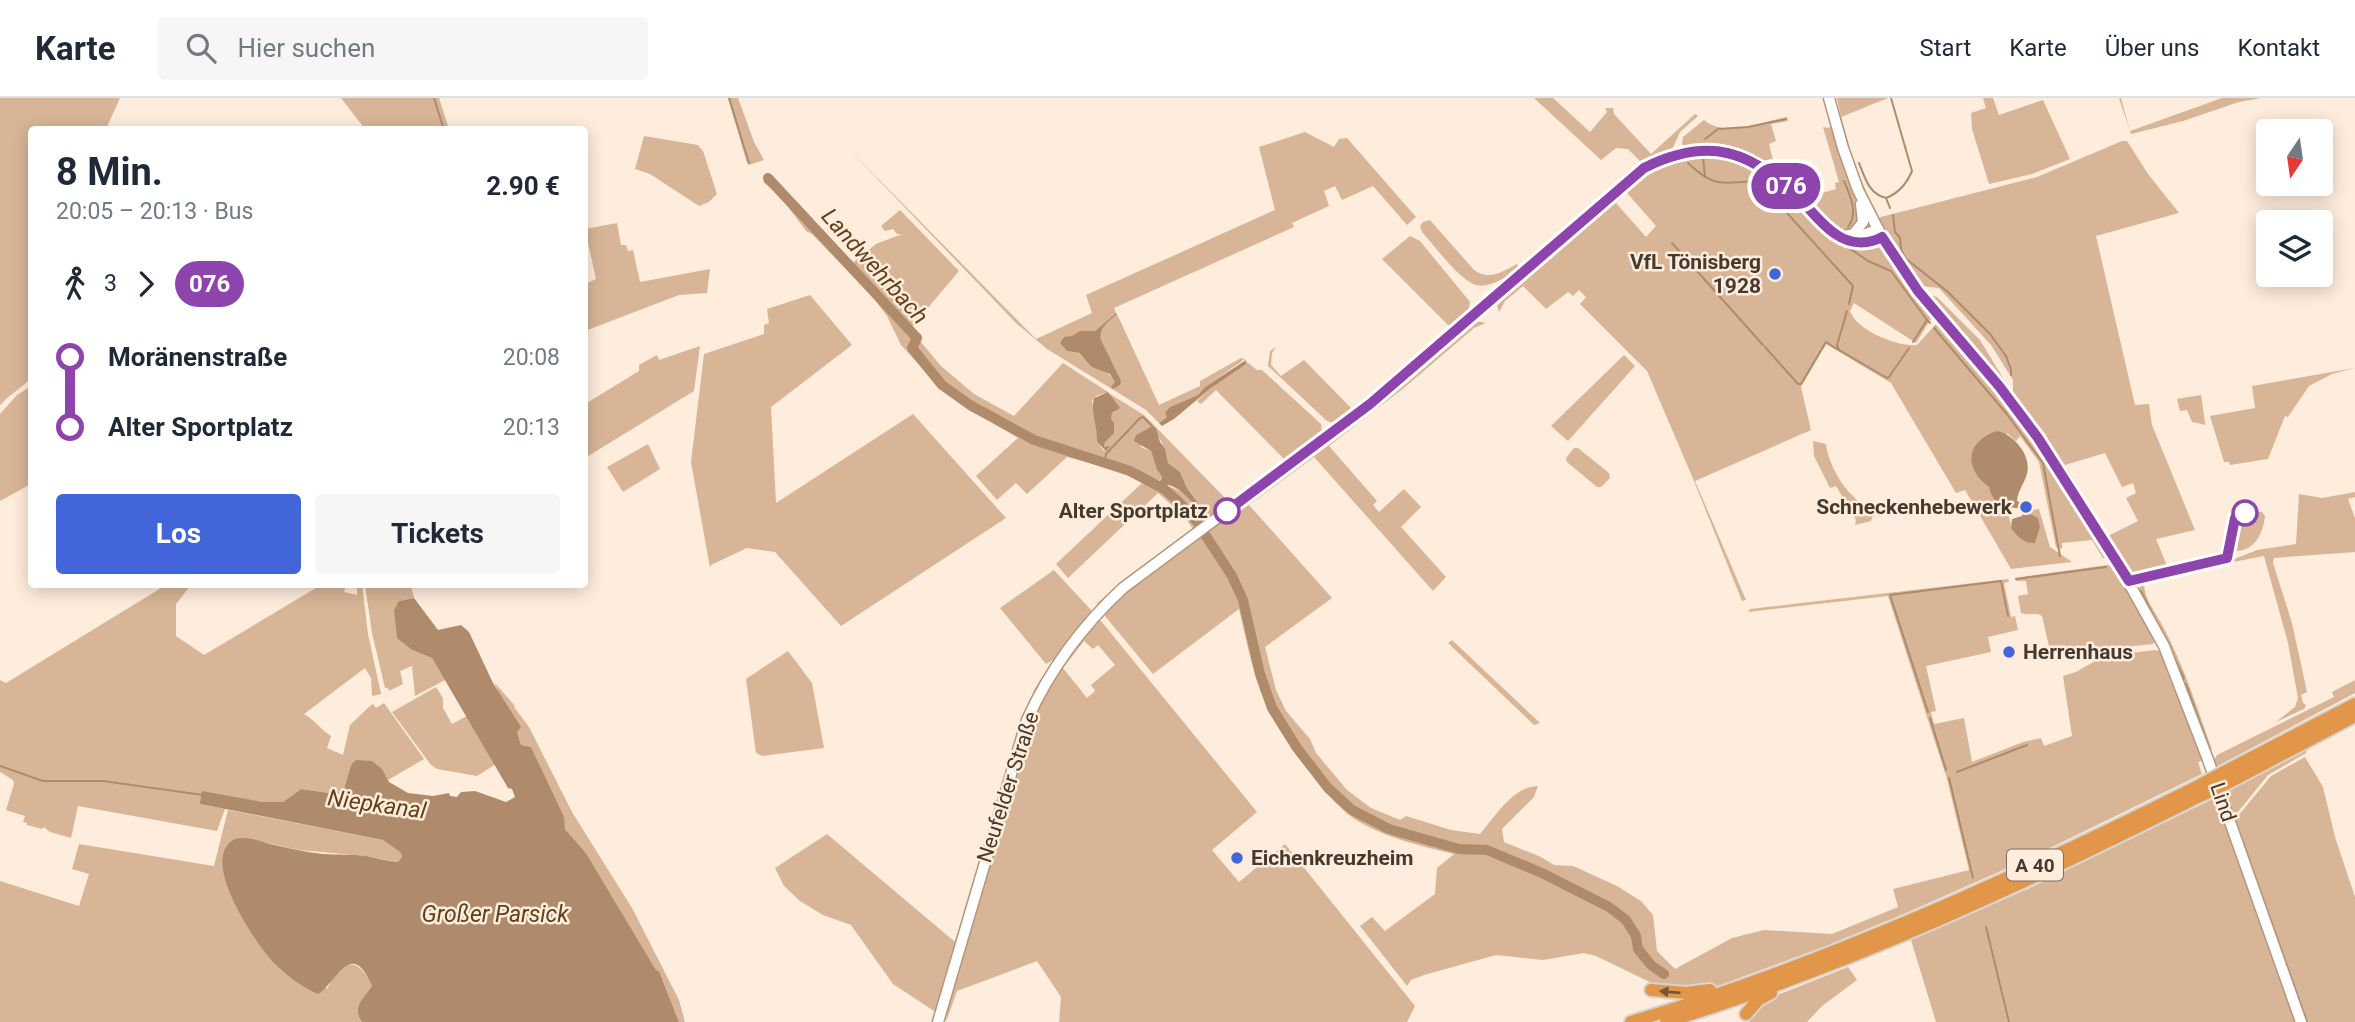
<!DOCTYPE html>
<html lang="de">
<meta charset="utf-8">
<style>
body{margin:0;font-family:Roboto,sans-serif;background:#f6f6f7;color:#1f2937;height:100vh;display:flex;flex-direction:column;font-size:26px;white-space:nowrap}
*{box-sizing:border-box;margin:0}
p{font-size:23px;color:#747a83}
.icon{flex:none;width:38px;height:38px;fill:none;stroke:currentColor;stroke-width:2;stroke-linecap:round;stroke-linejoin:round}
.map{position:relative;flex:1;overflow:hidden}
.details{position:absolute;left:28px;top:28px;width:560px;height:462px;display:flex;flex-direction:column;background:#fff;border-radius:7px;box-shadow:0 4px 18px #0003}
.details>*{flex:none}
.badge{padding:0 14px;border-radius:23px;font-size:24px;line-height:46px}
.needle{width:46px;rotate:193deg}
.fabs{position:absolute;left:2256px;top:21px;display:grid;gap:14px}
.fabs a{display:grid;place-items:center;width:77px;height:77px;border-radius:7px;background:#fff;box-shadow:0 4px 18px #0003;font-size:35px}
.map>.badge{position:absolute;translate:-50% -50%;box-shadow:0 0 0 4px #fff}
.legs{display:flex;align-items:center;gap:10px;height:77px;padding:0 28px;font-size:23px}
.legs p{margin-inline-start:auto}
.summary{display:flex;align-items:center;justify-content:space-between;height:119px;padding:0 28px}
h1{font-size:38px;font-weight:700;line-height:52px}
.action{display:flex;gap:14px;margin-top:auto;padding:14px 28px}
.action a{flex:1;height:80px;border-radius:7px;background:#4266d9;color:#fff;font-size:28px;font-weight:700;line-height:80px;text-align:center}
.action a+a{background:#f6f6f7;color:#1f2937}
ul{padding:0 28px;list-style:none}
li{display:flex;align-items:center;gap:24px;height:70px;font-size:26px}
li i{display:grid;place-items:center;width:10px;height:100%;margin:0 9px;background:currentColor}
li i::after{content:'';width:18px;height:18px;margin:-9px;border:5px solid;border-radius:50%;background:#fff}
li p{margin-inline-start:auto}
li:first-child i{background:linear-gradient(#0000 50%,currentColor 0)}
li:last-child i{background:linear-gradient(currentColor 50%,#0000 0)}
header{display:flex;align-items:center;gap:42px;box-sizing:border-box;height:98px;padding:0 35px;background:#fff;border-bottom:2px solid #e0e1e3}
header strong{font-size:33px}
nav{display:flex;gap:38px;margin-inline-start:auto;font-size:24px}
.search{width:490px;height:63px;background:#f6f6f7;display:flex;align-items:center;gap:18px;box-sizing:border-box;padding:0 24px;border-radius:7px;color:#747a83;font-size:26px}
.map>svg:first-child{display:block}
.green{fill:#d8b596;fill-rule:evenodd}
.water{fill:#af8b6b}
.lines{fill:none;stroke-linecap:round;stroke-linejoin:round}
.stream{stroke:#af8b6b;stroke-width:2}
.river{stroke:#af8b6b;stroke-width:10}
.secondary-casing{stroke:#b3967d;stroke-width:13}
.motorway-casing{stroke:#d6d4d1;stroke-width:16}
.secondary{stroke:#fff;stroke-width:10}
.motorway{stroke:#e29649;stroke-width:12}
.motorway-bridge-casing{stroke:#d6d4d1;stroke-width:16;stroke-linecap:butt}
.motorway-bridge{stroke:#e29649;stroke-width:12}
.oneway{fill:#755637}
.line-1-casing{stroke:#fff;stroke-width:16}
.line-1{stroke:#8e44ad;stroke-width:10}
.poi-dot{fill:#4266d9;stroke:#feecdc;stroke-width:2.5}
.stop-1-dot{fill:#fff;stroke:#8e44ad;stroke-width:3.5}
.labels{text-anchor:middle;stroke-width:5;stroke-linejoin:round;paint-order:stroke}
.shield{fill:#feecdc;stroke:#7d6f63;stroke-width:2}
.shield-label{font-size:19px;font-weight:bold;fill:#463a2f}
.poi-label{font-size:21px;font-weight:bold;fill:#463a2f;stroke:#feecdc;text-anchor:end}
.stop-label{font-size:21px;font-weight:bold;fill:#463a2f;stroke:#feecdc;text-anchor:end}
.street-label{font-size:21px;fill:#463a2f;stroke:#feecdc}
.water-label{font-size:23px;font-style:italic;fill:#633e16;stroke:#feecdc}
</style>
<header>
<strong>Karte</strong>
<div class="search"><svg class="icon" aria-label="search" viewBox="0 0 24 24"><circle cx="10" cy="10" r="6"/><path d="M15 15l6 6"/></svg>Hier suchen</div>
<nav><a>Start</a><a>Karte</a><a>Über uns</a><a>Kontakt</a></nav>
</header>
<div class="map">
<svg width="2355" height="924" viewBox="0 0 2355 924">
<rect width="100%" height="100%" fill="#feecdc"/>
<g class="green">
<path d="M0,0H120L106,31L32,32L31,281L6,301L0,307Z"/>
<path d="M341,0H439L449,31H365Z"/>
<path d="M728,0H738L754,44L764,62L749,67L747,65Z"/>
<path d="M1534,0H1553L1590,34L1607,14L1605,10H1613L1614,16L1651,56L1695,16L1698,18L1680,34L1671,54L1616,90H1612L1641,64L1628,51L1616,50L1601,62Z"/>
<path d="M1837,0H1888L1841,19L1854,66L1876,116L1873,114L1862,91L1838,21L1841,19Z"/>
<path d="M1983,0H1993L1999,17L2043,2L2070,61L2032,76L1989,86L1972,31L1971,15L1986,10Z"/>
<path d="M2119,0H2121L2130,33L2222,0H2261L2239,4L2183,23L2131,36Z"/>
<path d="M1787,19L1788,23L1771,26L1776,43L1769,46L1773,62L1809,95L1813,92L1815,97L1836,91L1835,85L1839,84L1823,29L1829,30L1832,26L1861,119L1855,132L1845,134L1836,130L1772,71L1685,49L1682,46L1683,39L1704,22C1725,40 1761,24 1787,19Z"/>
<path d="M1305,34L1334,49L1339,41L1347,40L1416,119L1407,127L1373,88L1342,102L1335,88L1324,93L1329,108L1292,125L1294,129L1114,210L1116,215L1095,233H1080L1067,253L1078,255C1091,268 1093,266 1107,275C1112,278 1114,283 1120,287L1101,242C1099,230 1108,224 1117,216L1159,307L1200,288V283L1241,260L1245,261L1205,289L1198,297L1170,309L1167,319L1159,325L1146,312L1047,251L1016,225L846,48L1036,241L1092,215L1086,197L1275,112L1259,49Z"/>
<path d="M644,38L698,47L703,53L717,96L709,104L699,108L650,76L635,71Z"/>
<path d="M2122,43H2127L2148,76L2179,115L2096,138L2135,307L2149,306L2152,327L2195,432L2156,441L2168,470L2136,477L2126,473L2013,303V282L1991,247L1939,190L1920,188L1877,120L2037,79ZM2105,355L2122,389L2133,385L2136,395L2126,400L2138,423L2108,438L2065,367Z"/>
<path d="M1693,55L1726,58L1766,75L1827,132L1877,146L1882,150L1932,216V219L1916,245L1854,205L1850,213C1857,233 1898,249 1917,247L1937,225L1942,227L2031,336L2109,460H2103L2092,442L2062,445V451L2056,449L2039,364L2020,338L2016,343L2007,335L1989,389C1997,402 2011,414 2011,430L2035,445L2040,429L2028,413L2039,411L2050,449L2072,464L2011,471L1965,392L1956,395L1891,285L1826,246L1801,289L1811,332L1695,383L1746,502L1742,503L1694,383L1647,273L1580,206L1586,199L1579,192L1573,198L1568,194L1546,211L1523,188L1505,203L1499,214L1497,208L1500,201L1578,131L1653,69ZM1627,95L1656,128L1646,139L1616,105Z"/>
<path d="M769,78L851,166L876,146L902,136H897L893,131L885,133L881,128L900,112L959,173L910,231L941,268L974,296L1014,318L1063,265L1108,294L1096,298L1092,303C1094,317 1098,330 1097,344L1104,353L1107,350L1104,349C1106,338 1110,326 1112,315L1115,314L1110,296L1144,317L1229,404L1227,409L1103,505L1096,506L1193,431L1184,418L1158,395L1068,480L1056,466L1142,385L1123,374L1067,359L1027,396L1016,385L997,402L976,378L1018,340L968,310L940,290L901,247L887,218L872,198L812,136L806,133L780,98L763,84ZM1150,331H1154L1165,350L1168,365L1180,374L1187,390L1203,412L1196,416C1195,402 1175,385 1161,389L1157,385L1162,379L1157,372L1151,353L1141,349L1145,332Z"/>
<path d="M1589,109L1591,111C1572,129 1501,196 1476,187C1458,181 1435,148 1422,134L1420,128L1423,124L1430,122L1474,172C1489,183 1502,174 1517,166L1519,169Z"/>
<path d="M617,125L621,147H626L628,153L633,152L640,184L710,171L707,195L679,197L585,233V186L596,181L585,131Z"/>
<path d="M1410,138L1420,143L1470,204L1468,214L1450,229L1382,161Z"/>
<path d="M810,197L852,247L771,309L776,405L913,316L1006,420L841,528L775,454L747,450L711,467L710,470L691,364L704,256L764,236V227L769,225L767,211Z"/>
<path d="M1930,197L1937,199L1980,242L2006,285L2005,291L1929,199Z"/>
<path d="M1476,223L1486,225L1474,230L1405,289L1329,348L1377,403L1373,407L1379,414L1404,391L1421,409L1401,429L1446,479L1433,493L1314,359L1249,407L1332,500L1265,549L1276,592L1286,613L1310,641L1316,655L1347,692L1371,710L1400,722L1406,718L1451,732L1480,736C1496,718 1512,689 1538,688L1534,699L1502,731L1504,744L1541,759L1554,767L1573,768L1617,788L1641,803L1653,817L1657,853L1675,871L1732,840L1764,832L1832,836L1898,809L1893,791L1969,772L1947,681L1888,498L1748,514L1750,511L2008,481L2009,484L2004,485L2011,519L2015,518L2018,532L1988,539L1991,554L1926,568L1936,613L1931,614L1934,626L1964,620L1972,664L2023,644L2041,640L2044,648L2072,638L2063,578L2076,574L2104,558L2156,552L2163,555L2204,662L2198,664L2202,676L2019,765L1906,815L1826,848L1712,890L1658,888L1596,858L1584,855L1543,862L1496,857L1424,877L1411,882L1407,888L1360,828L1372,819L1385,833L1435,796L1437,770L1454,756C1421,748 1382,739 1353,720C1335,707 1322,690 1310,672C1296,654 1280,635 1270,615C1254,583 1247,545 1239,511L1153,576L1105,518L1107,508Z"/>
<path d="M1434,242L1389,285L1341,324L1333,325L1327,323L1268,268L1270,253L1276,249L1272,255L1271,267L1281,278L1304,262L1353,312Z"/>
<path d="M700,248L694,293L585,360V306L639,273V267L657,257L659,262Z"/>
<path d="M1624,257L1635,268L1568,343L1551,328Z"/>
<path d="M1247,264L1257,272H1262L1321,326L1322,335L1318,341L1237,402L1233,401L1285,362L1216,292L1201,306L1197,303L1211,290Z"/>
<path d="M2355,270L2332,276L2309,288L2288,319L2285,318L2268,361L2230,367L2229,364H2224L2210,318L2255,310L2252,288Z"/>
<path d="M31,288V386L0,403V316L17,297Z"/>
<path d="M2201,297L2205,325L2206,327L2192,324L2187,312L2180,313L2177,301Z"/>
<path d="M1813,343L1826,346C1827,361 1840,386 1852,397C1859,405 1867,409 1873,417L1871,423L1855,427L1856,422L1836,388L1830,390L1814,358Z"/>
<path d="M648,346L660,371L623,394L607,369Z"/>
<path d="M1574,350H1578L1609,375L1610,380L1601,389H1597L1567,364L1566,360Z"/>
<path d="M2355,394V399L2348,401L2355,420V454L2274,460L2273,465L2292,525L2307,594L2301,597L2303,605L2306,607L2304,611L2276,624L2295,609L2298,600L2288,545L2264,458L2166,477L2237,460L2257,452L2296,446L2299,396L2322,400Z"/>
<path d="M2259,414H2262L2265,418C2263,436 2254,454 2234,453C2231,427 2237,421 2259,414Z"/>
<path d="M2107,467L2115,468L2156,541L2153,546L2051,557L2042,518C2035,514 2029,518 2021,515L2018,498L2028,496L2026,483H2016L2015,480Z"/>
<path d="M1054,472L1091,512V517L1025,621L1021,623L1034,592L1053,562L1046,566L1000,510Z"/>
<path d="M2152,480L2144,485C2144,500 2154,512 2161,525C2183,565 2197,609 2212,652L2207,650L2182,581L2140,494V486Z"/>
<path d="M166,487H191L176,506V538L204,557L321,487H346L344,494L357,497V487H362L368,536L381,596L372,598L371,580L365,570L304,616C315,622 321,632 331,638L327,650L343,657L350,627L370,608L373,606L376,610L384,605L424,661L388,682L382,674L351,667L343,694L329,695L301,691L283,704H263L241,701L200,706L225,711L217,733L78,708L71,740L50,734L44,729L42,731L27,727V725L23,724L25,718L6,712L14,686L13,682L0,674V582L6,585Z"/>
<path d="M365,487H411L414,500L399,503L412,552L432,560L445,582L415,598L412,568L400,573L403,586L389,593L388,590H385L372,535Z"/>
<path d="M1093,523H1101L1257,714L1212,752L1239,784L1285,746L1415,908L1407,924H1059L1061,899L1037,863L957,893L946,924L949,892L1023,642L1039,602ZM1084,543L1093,551L1098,547L1115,567L1091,587L1095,593L1087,600L1063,570Z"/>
<path d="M1452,542L1540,625L1534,627L1448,545Z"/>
<path d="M788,553L812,585L824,650L762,658L756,655L746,581Z"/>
<path d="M2355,582V595L2214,670L2213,664L2217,657L2334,599L2332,594Z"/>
<path d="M494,584L515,608L514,609L529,629L572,714L632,810L679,902L685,924H679L659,873L656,872L586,755L565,731L563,719L531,649L521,647L517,634Z"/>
<path d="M436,589L443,600V610L452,626L467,618L496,666L477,678L437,671L431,667L392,614Z"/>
<path d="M1020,626L1022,630L938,912L934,913L893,886L851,827L823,817L800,803L784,788L775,770L827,736L955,844Z"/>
<path d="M2307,652L2306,655L2268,677L2238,714H2230L2223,696Z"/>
<path d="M2305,659L2323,689L2335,739L2355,799V924H2304L2233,724L2271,678Z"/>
<path d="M2217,699L2296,924H1936L1911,842L2030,790Z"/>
<path d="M228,712L383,742L401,755L402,759L398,764L365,758L299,752L258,743L238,741L327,891C330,885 334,877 339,872C353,857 367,875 372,888C364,900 351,909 362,924H0V783L79,808L89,776L72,771L79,746L214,768Z"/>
<path d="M1848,869L1857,882L1822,908L1807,924H1749L1760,904Z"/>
</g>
<g class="water">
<path d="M1116,215L1117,216C1108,224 1099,230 1101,242L1121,283L1120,287L1113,291L1111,289L1115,284L1110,276L1092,269L1079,255L1067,253L1060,245L1064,239L1072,238L1080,233H1095Z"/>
<path d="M1246,262V266L1211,290L1174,321L1162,328L1159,325L1167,319L1165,315L1170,309L1198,297L1205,289Z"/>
<path d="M1108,294L1120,310L1112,315L1111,321L1114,325V335L1105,344L1104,349L1110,348L1106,353L1097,344C1098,329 1090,314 1094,300Z"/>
<path d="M1151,329L1156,330L1160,344L1165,350L1168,365L1180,374L1187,390L1203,412L1197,422L1194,419L1197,412C1192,403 1179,389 1168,387C1164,387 1160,387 1156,386L1160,383L1162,379L1157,372L1151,353L1134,343L1136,337Z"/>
<path d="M1997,333C2014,336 2032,358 2027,376C2024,386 2018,392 2017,403L2022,405L2023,411C2006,408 1994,410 1989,389C1963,370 1966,343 1997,333Z"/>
<path d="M2028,413L2030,416L2038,420L2040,429L2035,445C2024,446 2017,438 2011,430L2012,421L2022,418L2024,414Z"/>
<path d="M414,500L438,532L461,527L469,534L493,585L521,629L517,634L521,647L531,649L564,719L565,731L586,755L656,872L659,873L679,924H362C351,909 364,900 372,888C351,838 336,886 318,896C302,889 287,878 274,865C256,846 199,763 233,742C242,737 261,743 270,746C288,750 305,754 323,756C338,757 352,756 366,758C377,760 387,763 398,764L402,759L401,755L383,742L200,706L202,693L263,704H283L301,691L329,695L343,694L351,667L356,662L372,663L382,671L389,684L408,695L433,698L449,695L450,698L457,699L461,694L475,693L506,704L515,699L512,691L508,690L432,560L412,552L397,540L394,512L399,503Z"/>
</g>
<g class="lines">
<g class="stream">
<path d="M434,0L444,32"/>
<path d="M729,0L749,65"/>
<path d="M1705,41L1718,31L1748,29L1786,21"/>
<path d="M1703,59L1705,79"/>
<path d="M1688,65C1716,92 1724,84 1758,83L1853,188L1849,206"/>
<path d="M1859,65C1865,80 1869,96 1886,100"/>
<path d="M1844,83C1850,98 1859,115 1848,129"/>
<path d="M1890,110L1886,100C1899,95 1907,85 1912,73L1891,0"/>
<path d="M1893,117L1895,134L1900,140L1901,151L1905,160L1948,194L1990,236L2006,258L2011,271V277"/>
<path d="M1672,145L1763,247"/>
<path d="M1846,148L1868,163L1891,173L1927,222"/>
<path d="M1847,213L1837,247L1839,252L1887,280L1889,279L1909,250"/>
<path d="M1934,230L2006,315L2043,365L2060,458"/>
<path d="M1913,244L1927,222L1930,225"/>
<path d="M1765,249L1798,286H1801L1826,244L1837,251"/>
<path d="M1105,363L1106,356L1140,320L1143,319L1154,330"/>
<path d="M2016,481L2106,469"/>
<path d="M2141,493L2184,580"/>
<path d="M2186,586L2210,652"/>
<path d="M1928,614L1890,497L2001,483L2008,518"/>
<path d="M1930,620L1946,672"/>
<path d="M0,668L43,683H103L203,697"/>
<path d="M1957,674L2027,647"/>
<path d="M1949,680L1973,780"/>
<path d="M2239,734L2307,924"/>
<path d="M1986,829L2009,924"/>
</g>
<g class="river">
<path d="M768,80L917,240L912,250L942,287L970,307L1034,342L1130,373L1164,391L1179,404L1198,425"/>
<path d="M1206,438L1232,478L1243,502L1260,576L1272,610L1297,650L1328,690L1352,712L1389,731L1459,751L1487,752L1542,775L1609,809L1626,822L1636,838L1638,851L1651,867L1664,876"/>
</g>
<g class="secondary-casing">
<g id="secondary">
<path d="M1829,0L1843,50L1858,92L1882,139L1918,193L1999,288L2038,340L2116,462L2164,548L2207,659L2301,924"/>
<path d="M1848,137L1861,138L1878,131"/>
<path d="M1852,138L1863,124L1861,106"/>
<path d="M938,924L1027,622C1050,571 1082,528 1123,490L1370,306L1637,76C1681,42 1743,47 1783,85C1795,96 1807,107 1818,119C1824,125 1829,132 1837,137C1851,146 1868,147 1882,139"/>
</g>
</g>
<g class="motorway-casing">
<g id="motorway">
<path d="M2222,675L2355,606"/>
<path d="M2226,686L2355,618"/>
<path d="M1651,892L1686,895L1710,892"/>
<path d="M1746,916L1758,902L1771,895"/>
<path d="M1631,924C1829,865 2016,779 2200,687"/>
<path d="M1666,924C1852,867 2029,784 2202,697"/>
</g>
</g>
<use href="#secondary" class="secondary"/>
<use href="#motorway" class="motorway"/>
<g class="motorway-bridge-casing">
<g id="motorway-bridge">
<path d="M2200,687L2222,675"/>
<path d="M2202,697L2226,686"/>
</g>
</g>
<use href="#motorway-bridge" class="motorway-bridge"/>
</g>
<defs><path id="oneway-solid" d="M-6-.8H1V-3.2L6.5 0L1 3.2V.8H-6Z" transform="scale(1.75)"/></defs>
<use class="oneway" href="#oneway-solid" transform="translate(1670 894) rotate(-175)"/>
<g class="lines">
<g class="line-1-casing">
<path id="line-1" d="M1227,413L1370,306L1644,70C1708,38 1750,52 1799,100C1811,112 1822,128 1837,137C1850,146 1868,147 1882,139L1918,193L1999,288L2038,340L2129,483L2227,460L2235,420L2245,415"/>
</g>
<use href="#line-1" class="line-1"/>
</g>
<g class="poi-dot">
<circle cx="1775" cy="176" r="7"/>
<circle cx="2026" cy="409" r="7"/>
<circle cx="2009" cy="554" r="7"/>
<circle cx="1237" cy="760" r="7"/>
</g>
<g class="stop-1-dot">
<circle cx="1227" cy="413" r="12"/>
<circle cx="2245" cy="415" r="12"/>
</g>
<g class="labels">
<rect class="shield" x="2007" y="751.5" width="56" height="31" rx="5"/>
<g class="shield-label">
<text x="2035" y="774">A 40</text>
</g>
<g class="poi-label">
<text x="1761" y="171">VfL Tönisberg<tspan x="1761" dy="24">1928</tspan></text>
<text x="2012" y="416">Schneckenhebewerk</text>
<text x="2023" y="561" text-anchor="start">Herrenhaus</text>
<text x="1251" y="767" text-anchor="start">Eichenkreuzheim</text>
</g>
<g class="stop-label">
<text x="1208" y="420">Alter Sportplatz</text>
</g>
<g class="street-label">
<text transform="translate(1008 689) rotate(-72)" y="7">Neufelder Straße</text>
<text transform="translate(2223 704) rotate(71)" y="7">Lind</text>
</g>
<g class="water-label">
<text transform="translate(875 168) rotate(48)" y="8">Landwehrbach</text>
<text transform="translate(377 706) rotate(8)" y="8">Niepkanal</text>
<text x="495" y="824">Großer Parsick</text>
</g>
</g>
</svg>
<div class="fabs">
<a><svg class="needle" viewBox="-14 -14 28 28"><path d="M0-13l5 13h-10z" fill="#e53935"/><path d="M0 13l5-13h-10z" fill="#747a83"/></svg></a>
<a><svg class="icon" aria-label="layers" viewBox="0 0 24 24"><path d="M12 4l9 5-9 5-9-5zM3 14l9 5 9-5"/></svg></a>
</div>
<b class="badge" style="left:1786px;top:88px;background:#8e44ad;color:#fff">076</b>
<section class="details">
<div class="summary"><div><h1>8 Min.</h1><p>20:05 – 20:13 · Bus</p></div><b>2.90 €</b></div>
<div class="legs"><svg class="icon" aria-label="walk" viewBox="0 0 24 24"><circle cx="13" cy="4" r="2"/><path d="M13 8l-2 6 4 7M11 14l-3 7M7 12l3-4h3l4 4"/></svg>3<svg class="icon" aria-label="forward" viewBox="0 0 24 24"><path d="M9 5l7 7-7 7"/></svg><b class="badge" style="background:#8e44ad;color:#fff">076</b></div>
<ul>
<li><i style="color:#8e44ad"></i><b>Moränenstraße</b><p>20:08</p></li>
<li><i style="color:#8e44ad"></i><b>Alter Sportplatz</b><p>20:13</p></li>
</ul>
<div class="action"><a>Los</a><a>Tickets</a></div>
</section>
</div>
